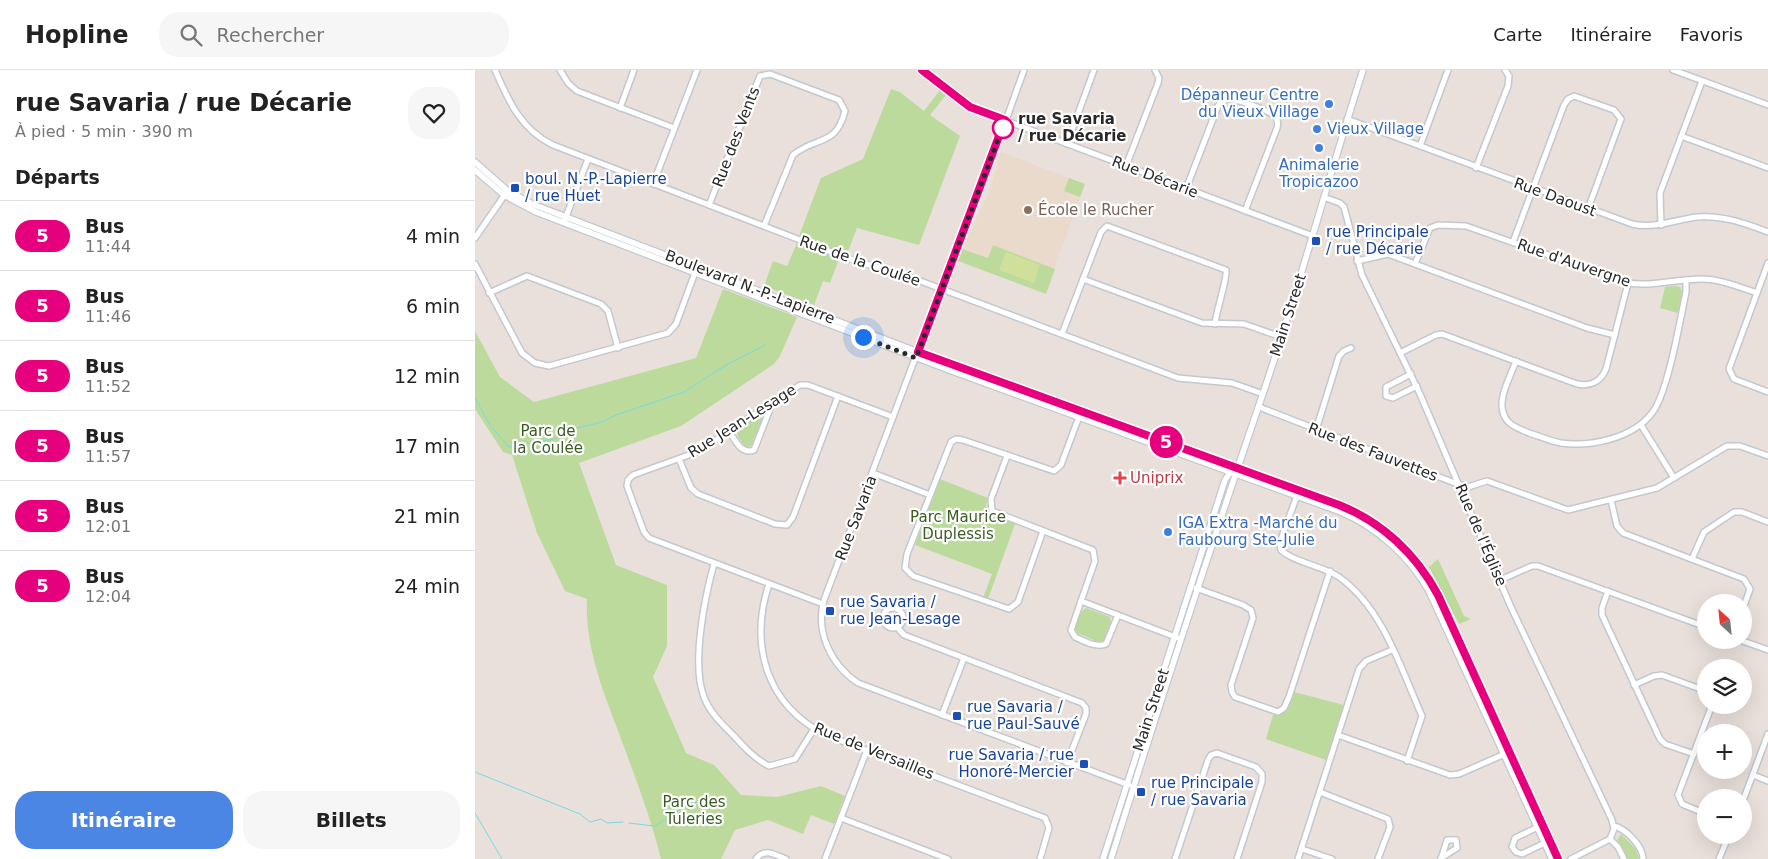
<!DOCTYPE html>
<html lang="fr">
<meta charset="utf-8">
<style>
body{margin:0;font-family:"DejaVu Sans",sans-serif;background:#f6f6f6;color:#222;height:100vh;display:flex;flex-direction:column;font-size:19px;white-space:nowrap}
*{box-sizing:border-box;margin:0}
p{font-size:16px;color:#767676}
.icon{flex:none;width:28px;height:28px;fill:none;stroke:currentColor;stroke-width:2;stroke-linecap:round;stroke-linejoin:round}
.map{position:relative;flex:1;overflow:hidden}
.details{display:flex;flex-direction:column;background:#fff;width:475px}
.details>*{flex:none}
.badge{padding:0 10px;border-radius:16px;font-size:18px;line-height:32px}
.needle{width:32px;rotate:333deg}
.tools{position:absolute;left:1222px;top:524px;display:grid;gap:10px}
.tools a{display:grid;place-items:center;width:55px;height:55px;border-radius:50%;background:#fff;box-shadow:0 5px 20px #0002;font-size:25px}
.you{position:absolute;width:25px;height:25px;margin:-12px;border:4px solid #fff;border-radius:50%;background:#1a73e8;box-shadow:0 0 0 8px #1a73e833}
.map>.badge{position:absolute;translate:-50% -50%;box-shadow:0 0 0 2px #fff}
h2{padding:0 15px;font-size:19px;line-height:45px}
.round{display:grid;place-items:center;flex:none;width:52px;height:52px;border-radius:20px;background:#f6f6f6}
.headline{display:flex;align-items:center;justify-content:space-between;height:85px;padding:0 15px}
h1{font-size:24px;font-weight:700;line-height:38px}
.action{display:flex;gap:10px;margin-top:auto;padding:10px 15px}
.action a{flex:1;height:58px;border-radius:20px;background:#4c86e5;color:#fff;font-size:20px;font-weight:700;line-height:58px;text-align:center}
.action a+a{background:#f6f6f6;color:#222}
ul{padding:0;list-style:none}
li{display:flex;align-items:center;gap:15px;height:70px;padding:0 15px;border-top:1px solid #e0e0e0}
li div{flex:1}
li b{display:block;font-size:19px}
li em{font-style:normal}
li .badge{min-width:55px;font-weight:700;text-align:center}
header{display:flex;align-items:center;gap:30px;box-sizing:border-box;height:70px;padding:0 25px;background:#fff;border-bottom:1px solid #e0e0e0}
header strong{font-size:24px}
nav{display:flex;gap:28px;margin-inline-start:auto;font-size:18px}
.search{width:350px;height:45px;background:#f6f6f6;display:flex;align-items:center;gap:12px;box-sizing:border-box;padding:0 18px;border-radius:20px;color:#767676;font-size:19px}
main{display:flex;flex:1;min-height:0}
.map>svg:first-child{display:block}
.education{fill:#e9dacc}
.green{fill:#bdda9d}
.pitch{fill:#d0e09a}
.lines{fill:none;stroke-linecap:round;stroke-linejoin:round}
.stream{stroke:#79d9e0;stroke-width:1}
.minor-casing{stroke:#c3c8d0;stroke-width:8}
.tertiary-casing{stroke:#c3c8d0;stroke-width:8}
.minor{stroke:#fff;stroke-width:5}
.tertiary{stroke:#fff;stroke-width:5.5}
.line-casing{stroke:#fff;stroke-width:11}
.line{stroke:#e6007e;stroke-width:8}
.walk{stroke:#282828;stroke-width:5;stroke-dasharray:0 9}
.shop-dot{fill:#3f7fe0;stroke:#fff;stroke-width:2}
.stop-dot{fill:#fff;stroke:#e6007e;stroke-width:2.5}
.transit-dot{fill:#1a4fb4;stroke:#fff;stroke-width:2}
.education-dot{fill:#8d6e63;stroke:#fff;stroke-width:2}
.health-dot{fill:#e0444e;stroke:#fff;stroke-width:2}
.labels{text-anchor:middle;stroke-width:4.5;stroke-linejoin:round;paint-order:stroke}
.shop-label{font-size:15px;fill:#366cbe;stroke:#fff;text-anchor:start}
.stop-label{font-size:15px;font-weight:bold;fill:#282828;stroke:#fff;text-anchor:start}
.street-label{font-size:15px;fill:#282828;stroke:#fff}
.transit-label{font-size:15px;fill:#164399;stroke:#fff;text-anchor:start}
.education-label{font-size:15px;fill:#785e54;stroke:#fff;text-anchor:start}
.park-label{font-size:15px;fill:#395c21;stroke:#fff}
.health-label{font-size:15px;fill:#be3a42;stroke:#fff;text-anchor:start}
</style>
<header>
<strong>Hopline</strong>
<div class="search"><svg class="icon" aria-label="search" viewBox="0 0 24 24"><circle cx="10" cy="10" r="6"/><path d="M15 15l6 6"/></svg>Rechercher</div>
<nav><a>Carte</a><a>Itinéraire</a><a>Favoris</a></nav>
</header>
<main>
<section class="details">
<div class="headline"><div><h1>rue Savaria / rue Décarie</h1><p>À pied · 5 min · 390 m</p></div><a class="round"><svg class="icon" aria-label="heart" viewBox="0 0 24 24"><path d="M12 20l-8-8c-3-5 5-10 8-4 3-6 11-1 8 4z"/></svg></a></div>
<h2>Départs</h2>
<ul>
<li><span class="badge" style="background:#e6007e;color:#fff">5</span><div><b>Bus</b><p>11:44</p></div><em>4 min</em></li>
<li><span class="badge" style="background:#e6007e;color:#fff">5</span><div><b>Bus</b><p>11:46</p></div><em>6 min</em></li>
<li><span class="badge" style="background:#e6007e;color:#fff">5</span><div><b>Bus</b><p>11:52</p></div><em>12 min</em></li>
<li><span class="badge" style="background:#e6007e;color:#fff">5</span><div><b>Bus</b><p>11:57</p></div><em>17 min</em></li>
<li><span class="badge" style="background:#e6007e;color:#fff">5</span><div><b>Bus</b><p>12:01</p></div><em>21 min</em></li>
<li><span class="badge" style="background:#e6007e;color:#fff">5</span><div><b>Bus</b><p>12:04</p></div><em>24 min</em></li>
</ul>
<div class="action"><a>Itinéraire</a><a>Billets</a></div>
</section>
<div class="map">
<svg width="1293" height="789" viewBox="0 0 1293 789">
<rect width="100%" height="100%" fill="#e9e0db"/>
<path class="education" d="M526,82L610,114L579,199L518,175L513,188L487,179L515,120Z"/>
<g class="green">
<path d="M416,19L425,22L449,41L465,20L471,25L455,45L485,66L444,175L382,158L372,184L324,166L346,108L388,89Z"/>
<path d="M594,108L610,114L605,127L589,121Z"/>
<path d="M322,173L364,189L355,213L348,211L339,235L289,216L298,191L312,196Z"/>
<path d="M518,175L580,199L571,224L483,191L487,179L513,188Z"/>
<path d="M1200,216L1205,217L1207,221L1203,243L1185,238L1190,217Z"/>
<path d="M248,219L322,247L305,286L299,294L206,356L104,393L141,495L192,515V576L178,607L211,683L239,695L266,725L302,727L346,716L370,726L359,754L336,745L328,764L293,750L260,760L246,789H186C175,744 158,702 142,658C126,616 110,575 112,529L90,521L62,463L37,385L28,382L0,339V261L25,307L59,332L221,288Z"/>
<path d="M285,345L288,350L278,375L271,378L263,367L262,360Z"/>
<path d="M465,409L513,428L511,436L515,444L540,454L513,529L508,528L517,504L440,475Z"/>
<path d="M963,489L989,546L996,549L984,554L954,497Z"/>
<path d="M611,538L635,547L636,554L629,571L623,572L600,562C599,554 604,542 611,538Z"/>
<path d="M819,622L869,635L851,690L791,669L798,645C813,646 815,634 819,622Z"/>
<path d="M1146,764L1161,779L1164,789H1153L1142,770Z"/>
</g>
<path class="pitch" d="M531,182L565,195L559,213L524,200Z"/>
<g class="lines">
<g class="stream">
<path d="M0,328L15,355L34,377L79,369L98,359L127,352L141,345L209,322L251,295L290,275"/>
<path d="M0,702L105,744L115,752L126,749L132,753L148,752"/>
<path d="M0,743L27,789"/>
<path d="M154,753L179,756C211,739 206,729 247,731"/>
</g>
<g class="minor-casing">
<g id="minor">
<path d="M20,0C33,30 46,60 78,75L372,188L440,209L703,308L757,313L788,324"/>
<path d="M85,0L93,13L102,21L199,58"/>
<path d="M447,0L493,36L505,41L838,166"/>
<path d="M549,0L509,111L470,209L349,530C340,562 356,595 383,613L654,715"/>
<path d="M1198,0L1293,35"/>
<path d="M145,38L159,0"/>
<path d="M872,49L1157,154C1179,159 1199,150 1222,147C1247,145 1270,153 1293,162"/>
<path d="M1206,66L1293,98"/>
<path d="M592,74L619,0"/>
<path d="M945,76L973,0"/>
<path d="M651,96L683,13L684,8L680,0"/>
<path d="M1001,98L1033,16L1034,6L1030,0"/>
<path d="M178,114L222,0"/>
<path d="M711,119L743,36L751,29C759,28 795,40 800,47C803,50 803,54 802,58L770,141"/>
<path d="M851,128L865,133L869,137L887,205L945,324L1035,535L1137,750L1139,759L1135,769L1096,789"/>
<path d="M234,135L285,6L295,4L364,30L370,41C361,77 341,66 318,85L289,156"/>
<path d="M89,152L113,89"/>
<path d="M1186,155L1185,123L1227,11"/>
<path d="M0,168L31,123"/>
<path d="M1038,172L1089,35L1093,29L1099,26L1139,40L1146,49L1113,139"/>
<path d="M882,191L913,184L1112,258L1140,265"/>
<path d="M1293,193L1254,299L1259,309L1293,322"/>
<path d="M0,194L47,283L60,293L74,296L193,263L201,254L221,200"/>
<path d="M940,194L955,158L963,155L991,156L1153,213C1178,217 1201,209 1226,209C1246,209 1264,217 1282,223"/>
<path d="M608,209L727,253L769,254L806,267"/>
<path d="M14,223L52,206L126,234L133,241L143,278"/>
<path d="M587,264L626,162L632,156L751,200C753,206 741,242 740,254"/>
<path d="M925,283L961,265L967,264L1102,314C1116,317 1126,311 1131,299L1153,213"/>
<path d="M1041,291C1036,305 1023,328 1028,342C1031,355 1043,358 1054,363C1064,366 1075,371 1086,373C1117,377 1158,368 1177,343C1193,323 1205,250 1211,222V210"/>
<path d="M936,304L911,317V326L918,328L942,316"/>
<path d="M784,337L985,415L993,417L1012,411L1093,440L1182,418L1252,376H1265L1293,386"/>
<path d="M1166,355L1199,408"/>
<path d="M841,360L864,286L869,281L876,278"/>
<path d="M254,361C260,370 266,385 279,380L298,331"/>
<path d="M532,386L516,429L517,441L618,480L620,491L606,531L703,568"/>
<path d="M204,389L216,418L223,424L300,454L312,455L318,447L363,326"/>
<path d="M398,403L455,425"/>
<path d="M823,423L805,472L806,480C818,492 848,496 864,507C908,538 926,599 947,646L932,691"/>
<path d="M1136,430L1142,456L1148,463L1269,509L1275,519L1269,536"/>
<path d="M568,461L543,532L534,539L438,506L430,498L432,484L476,372L481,369L488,370L579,401L586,395L605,344"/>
<path d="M1217,489L1229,462L1259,442H1267L1293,452"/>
<path d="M239,494C230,526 216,594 229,627C235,643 247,654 259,666C269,677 280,689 294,696L320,689L339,659"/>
<path d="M1025,510L1057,496H1063L1231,557"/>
<path d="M294,514C274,575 291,635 351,665L570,748L574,758L565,789"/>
<path d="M721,518L768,535L776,540L778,548L756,615L757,622L760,627L803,642L809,638L814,627L855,501"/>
<path d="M1133,521L1127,538V545L1185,669L1190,674L1219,684"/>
<path d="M606,531L596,560L600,567C609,571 621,578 631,574L643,545"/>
<path d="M348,534L174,468L169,462L152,416L153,410L158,405L222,382L325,315H333L418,347"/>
<circle cx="418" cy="548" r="10"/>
<path d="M422,557L429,565L607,633L611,638V644L592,693"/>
<path d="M1265,570L1293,580"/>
<path d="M1159,615L1179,606L1187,605L1231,621"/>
<path d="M467,645L489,588"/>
<path d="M863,665L975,705L984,704L1032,683"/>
<path d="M1278,705L1293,711"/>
<path d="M845,722L913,749L915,757L903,789"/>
<path d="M1269,728L1293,664"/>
<path d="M1231,744L1207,734L1203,725L1237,635"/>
<path d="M366,748L473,789"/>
<path d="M1065,756L1040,768L1037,777L1041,782L1047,784L1070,773"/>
<path d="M1139,756C1151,759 1168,776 1168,789"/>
<path d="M1135,769L1143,777L1149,789"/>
<path d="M827,779L857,789"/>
<path d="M281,789C290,777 300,785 311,789"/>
<path d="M350,789L392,680"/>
<path d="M700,789L733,690L736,685L742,683L781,697L787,704V712L762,789"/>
<path d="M823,789L884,599L891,591L917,580"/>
<path d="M966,789L972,770H981L982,778L966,788"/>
<path d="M1244,789L1254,765"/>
</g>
</g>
<g class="tertiary-casing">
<g id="tertiary">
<path d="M0,92L33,121L57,134L469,292L857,433C901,449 935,478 959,518L1084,789"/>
<path d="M0,100L29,125L61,142L474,300L866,442C903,458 934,486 954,521L1077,789"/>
<path d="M628,789L750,410L757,400"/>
<path d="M636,789C683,638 732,488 783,338C822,226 852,112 888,0"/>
</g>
</g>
<use href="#minor" class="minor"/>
<use href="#tertiary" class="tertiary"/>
</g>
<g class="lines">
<g class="line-casing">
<path id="line" d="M447,0L495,37L530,50L443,282L864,435C907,452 941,484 963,525L1083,789"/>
</g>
<use href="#line" class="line"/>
<path class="walk" d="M388,267L441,288L528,56V58"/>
</g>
<g class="shop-dot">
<circle cx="854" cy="34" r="5"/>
<circle cx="842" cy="59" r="5"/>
<circle cx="844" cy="78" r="5"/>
<circle cx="693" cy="462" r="5"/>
</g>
<circle class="stop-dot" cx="528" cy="58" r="10"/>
<g class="transit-dot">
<rect x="35" y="113" width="10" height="10" rx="2.5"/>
<rect x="836" y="166" width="10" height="10" rx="2.5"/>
<rect x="350" y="536" width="10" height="10" rx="2.5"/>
<rect x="477" y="641" width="10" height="10" rx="2.5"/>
<rect x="604" y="689" width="10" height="10" rx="2.5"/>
<rect x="661" y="717" width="10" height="10" rx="2.5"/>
</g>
<circle class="education-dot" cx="553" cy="140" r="5"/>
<path class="health-dot" d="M642.5 400.5h5v5h5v5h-5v5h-5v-5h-5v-5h5z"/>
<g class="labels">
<g class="shop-label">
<text x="844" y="30" text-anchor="end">Dépanneur Centre<tspan x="844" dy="17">du Vieux Village</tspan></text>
<text x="852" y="64">Vieux Village</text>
<text x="844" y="100" text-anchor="middle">Animalerie<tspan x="844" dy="17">Tropicazoo</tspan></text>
<text x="703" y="458">IGA Extra -Marché du<tspan x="703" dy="17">Faubourg Ste-Julie</tspan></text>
</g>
<g class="stop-label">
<text x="543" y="54">rue Savaria<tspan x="543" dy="17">/ rue Décarie</tspan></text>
</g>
<g class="street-label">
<text transform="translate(261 67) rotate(-69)" y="5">Rue des Vents</text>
<text transform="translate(680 107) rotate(21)" y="5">Rue Décarie</text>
<text transform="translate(1080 127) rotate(20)" y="5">Rue Daoust</text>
<text transform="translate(385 191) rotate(19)" y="5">Rue de la Coulée</text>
<text transform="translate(1099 193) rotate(19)" y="5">Rue d'Auvergne</text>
<text transform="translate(275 217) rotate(21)" y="5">Boulevard N.-P.-Lapierre</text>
<text transform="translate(813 245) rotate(-72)" y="5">Main Street</text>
<text transform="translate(267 351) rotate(-32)" y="5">Rue Jean-Lesage</text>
<text transform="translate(898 382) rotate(21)" y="5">Rue des Fauvettes</text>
<text transform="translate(381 448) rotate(-69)" y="5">Rue Savaria</text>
<text transform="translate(1006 465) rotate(67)" y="5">Rue de l'Église</text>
<text transform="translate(676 640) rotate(-72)" y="5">Main Street</text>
<text transform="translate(399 681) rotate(22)" y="5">Rue de Versailles</text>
</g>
<g class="transit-label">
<text x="50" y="114">boul. N.-P.-Lapierre<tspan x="50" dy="17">/ rue Huet</tspan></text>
<text x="851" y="167">rue Principale<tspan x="851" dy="17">/ rue Décarie</tspan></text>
<text x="365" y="537">rue Savaria /<tspan x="365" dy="17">rue Jean-Lesage</tspan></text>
<text x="492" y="642">rue Savaria /<tspan x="492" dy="17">rue Paul-Sauvé</tspan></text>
<text x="599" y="690" text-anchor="end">rue Savaria / rue<tspan x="599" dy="17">Honoré-Mercier</tspan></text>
<text x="676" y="718">rue Principale<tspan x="676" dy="17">/ rue Savaria</tspan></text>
</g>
<g class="education-label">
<text x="563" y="145">École le Rucher</text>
</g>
<g class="park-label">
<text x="73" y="366">Parc de<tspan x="73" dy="17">la Coulée</tspan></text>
<text x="483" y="452">Parc Maurice<tspan x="483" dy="17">Duplessis</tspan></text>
<text x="219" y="737">Parc des<tspan x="219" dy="17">Tuleries</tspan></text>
</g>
<g class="health-label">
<text x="655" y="413">Uniprix</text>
</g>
</g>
</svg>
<div class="tools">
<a><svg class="needle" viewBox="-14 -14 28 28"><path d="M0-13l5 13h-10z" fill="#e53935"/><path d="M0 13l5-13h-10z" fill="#767676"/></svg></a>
<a><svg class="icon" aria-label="layers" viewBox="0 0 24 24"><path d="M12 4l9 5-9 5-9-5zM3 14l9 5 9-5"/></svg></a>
<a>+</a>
<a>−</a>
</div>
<div class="you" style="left:388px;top:267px"></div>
<b class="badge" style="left:691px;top:372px;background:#e6007e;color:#fff">5</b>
</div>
</main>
